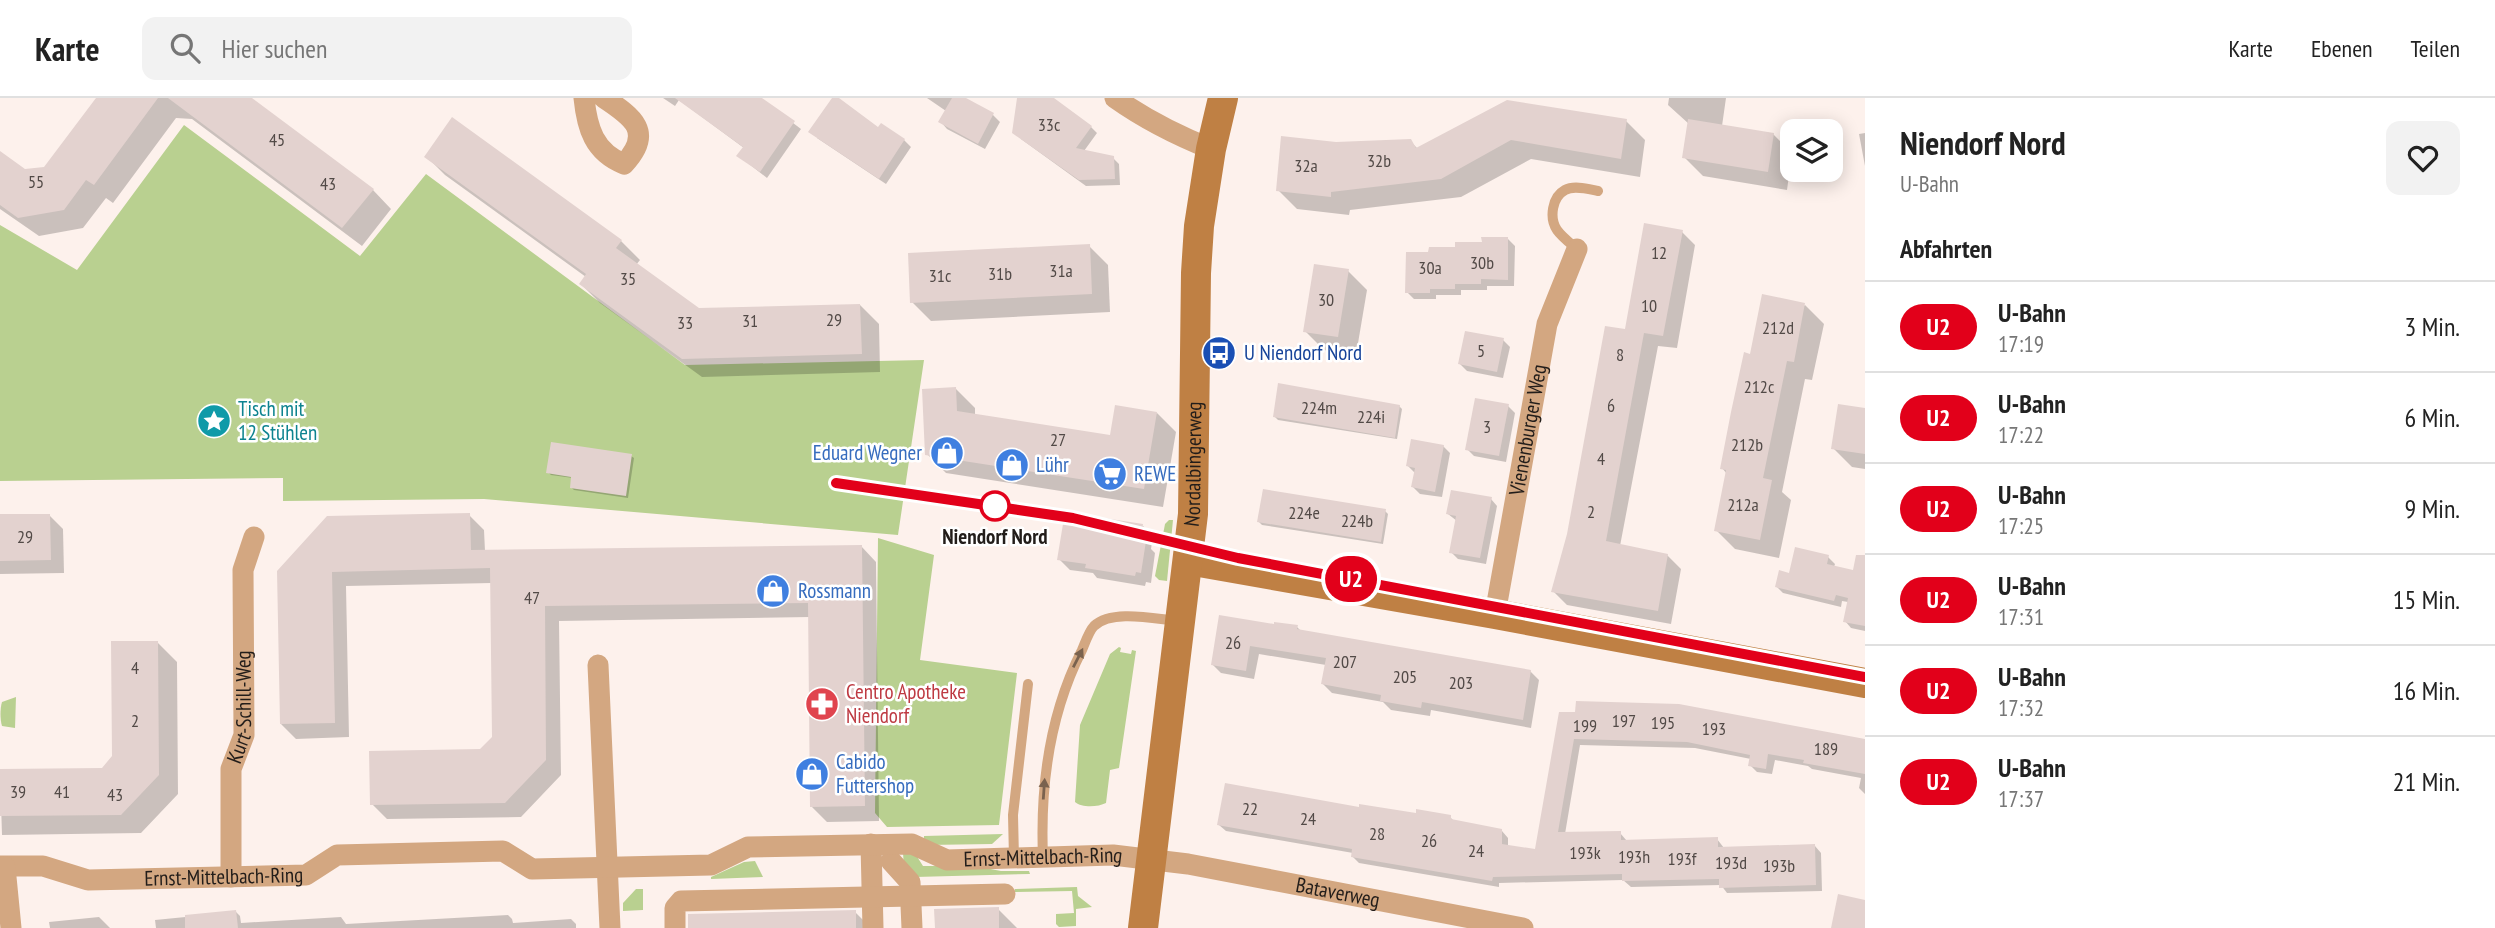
<!DOCTYPE html>
<html lang="de">
<meta charset="utf-8">
<style>
body{margin:0;font-family:"PT Sans Narrow",sans-serif;background:#f2f2f2;color:#222;height:100vh;display:flex;flex-direction:column;font-size:26px;white-space:nowrap}
*{box-sizing:border-box;margin:0}
p{font-size:23px;color:#767676}
.icon{flex:none;width:38px;height:38px;fill:none;stroke:currentColor;stroke-width:2;stroke-linecap:round;stroke-linejoin:round}
.map{position:relative;flex:1;overflow:hidden}
.details{display:flex;flex-direction:column;background:#fff;width:630px}
.details>*{flex:none}
.badge{padding:0 14px;border-radius:23px;font-size:24px;line-height:46px}
.buttons{position:absolute;left:1780px;top:21px;display:grid;gap:14px}
.buttons a{display:grid;place-items:center;width:63px;height:63px;border-radius:14px;background:#fff;box-shadow:0 4px 18px #0003;font-size:35px}
.map>.badge{position:absolute;translate:-50% -50%;box-shadow:0 0 0 4px #fff}
h2{padding:0 35px;font-size:26px;line-height:63px}
.round{display:grid;place-items:center;flex:none;width:74px;height:74px;border-radius:14px;background:#f2f2f2}
.headline{display:flex;align-items:center;justify-content:space-between;height:119px;padding:0 35px}
h1{font-size:33px;font-weight:600;line-height:52px}
ul{padding:0;list-style:none}
li{display:flex;align-items:center;gap:21px;height:91px;padding:0 35px;border-top:2px solid #e0e0e0}
li div{flex:1}
li b{display:block;font-size:26px}
li em{font-style:normal}
li .badge{min-width:77px;font-weight:700;text-align:center}
header{display:flex;align-items:center;gap:42px;box-sizing:border-box;height:98px;padding:0 35px;background:#fff;border-bottom:2px solid #e0e0e0}
header strong{font-size:33px}
nav{display:flex;gap:38px;margin-inline-start:auto;font-size:24px}
.search{width:490px;height:63px;background:#f2f2f2;display:flex;align-items:center;gap:18px;box-sizing:border-box;padding:0 24px;border-radius:14px;color:#767676;font-size:26px}
main{display:flex;flex:1;min-height:0}
.map>svg:first-child{display:block}
.green{fill:#b9d090}
.shadow{fill:#0003}
.building{fill:#e3d2cf}
.lines{fill:none;stroke-linecap:round;stroke-linejoin:round}
.lane{stroke:#d3a781;stroke-width:10}
.street{stroke:#d3a781;stroke-width:21}
.secondary{stroke:#bf8044;stroke-width:30}
.oneway{fill:#7a624e}
.line-casing{stroke:#fff;stroke-width:16}
.line{stroke:#e2001a;stroke-width:10}
.stop-dot{fill:#fff;stroke:#e2001a;stroke-width:3.5}
.labels{text-anchor:middle;stroke-width:5;stroke-linejoin:round;paint-order:stroke}
.number-label{font-size:18px;fill:#524a47}
.transit-label{font-size:21px;fill:#164399;stroke:#fff;text-anchor:start}
.culture-label{font-size:21px;fill:#0d838f;stroke:#fff;text-anchor:start}
.street-label{font-size:21px;fill:#221d1a;stroke:#fff}
.shop-label{font-size:21px;fill:#366cbe;stroke:#fff;text-anchor:start}
.stop-label{font-size:21px;font-weight:bold;fill:#221d1a;stroke:#fff}
.health-label{font-size:21px;fill:#be3a42;stroke:#fff;text-anchor:start}
</style>
<header>
<strong>Karte</strong>
<div class="search"><svg class="icon" aria-label="search" viewBox="0 0 24 24"><circle cx="10" cy="10" r="6"/><path d="M15 15l6 6"/></svg>Hier suchen</div>
<nav><a>Karte</a><a>Ebenen</a><a>Teilen</a></nav>
</header>
<main>
<div class="map">
<svg width="1865" height="830" viewBox="0 0 1865 830">
<rect width="100%" height="100%" fill="#fdf1ec"/>
<g class="green">
<path d="M184,27L360,158L426,76L685,267L924,262L898,437L484,401L283,403V380L0,383V127L77,172Z"/>
<path d="M1169,422H1173L1167,483L1159,482L1155,478L1165,426Z"/>
<path d="M878,440L934,457L920,562L1017,575L999,727L887,729L875,715Z"/>
<path d="M1119,549L1121,550L1120,554L1131,556L1132,552L1136,553L1119,670L1110,672L1106,705C1098,709 1082,710 1075,704L1080,627L1110,556Z"/>
<path d="M16,599L15,630L2,628C0,622 0,610 2,604Z"/>
<path d="M1003,736L992,746L927,747L924,743V738Z"/>
<path d="M903,754L916,757L923,768H974L1001,773H1029L1030,776L915,779L904,771Z"/>
<path d="M755,763L763,779L711,781V779L744,764Z"/>
<path d="M1077,789L1078,798L1092,809L1076,811V828L1059,829L1056,826V816L1074,815L1072,793L1015,794V791Z"/>
<path d="M636,791H643V812L623,813V805Z"/>
</g>
<g class="shadow">
<path d="M98,0H250L373,92L391,111L362,148L192,21L176,20L113,105L106,100L83,130L39,138L0,111V56L25,73L44,71Z"/>
<path d="M663,0H760L801,31L767,80L739,58L744,50L679,2L675,8Z"/>
<path d="M835,0L879,31L904,42L911,49L886,86L817,40Z"/>
<path d="M927,0H962L993,17L1000,24L985,51L947,31L941,24L946,13Z"/>
<path d="M1019,0H1051L1091,29L1097,35L1084,53L1113,60L1119,66L1120,87L1086,88L1021,41Z"/>
<path d="M1669,0H1726L1722,28L1773,36L1792,55L1787,92L1703,78L1684,59L1689,26L1668,7Z"/>
<path d="M1626,23L1645,42L1640,79L1531,61L1461,99L1350,112L1349,117L1297,111L1278,92L1336,46L1410,43L1418,51Z"/>
<path d="M1865,35V68L1859,36Z"/>
<path d="M426,58L621,143L640,162L636,167L698,211L860,207L879,226L880,274L702,279L600,205L581,186L586,179L445,77Z"/>
<path d="M1682,134L1695,147L1677,250L1658,248L1620,448L1667,457L1681,471L1671,526L1567,507L1553,493L1626,233Z"/>
<path d="M1508,141L1515,148L1514,188H1487V192H1461V197H1436V201H1414L1407,194L1430,156Z"/>
<path d="M1089,148L1108,167L1110,214L931,223L912,204Z"/>
<path d="M1348,173L1367,192L1356,257L1324,252L1305,233Z"/>
<path d="M1805,207L1824,226L1812,282L1805,281L1782,394L1791,402L1779,460L1735,451L1716,432L1727,376L1722,370L1752,258Z"/>
<path d="M1503,242L1510,249L1503,280L1467,273L1460,266Z"/>
<path d="M956,291L975,310V318L1111,339L1157,315L1176,334L1163,409L946,375L927,356Z"/>
<path d="M1399,308L1402,311L1397,341L1278,322L1275,319Z"/>
<path d="M1508,308L1515,315L1506,364L1474,358L1467,351Z"/>
<path d="M1865,312V371L1852,369L1833,350Z"/>
<path d="M1443,348L1450,355L1442,399L1420,396L1413,389L1415,375L1408,368Z"/>
<path d="M631,358L634,360L628,400L574,392L571,389L573,380L551,377L548,374Z"/>
<path d="M1491,401L1497,408L1486,466L1458,461L1451,454L1457,423L1448,416Z"/>
<path d="M1385,413L1388,416L1383,446L1262,427L1259,424Z"/>
<path d="M49,417L63,431L64,475L0,476V418Z"/>
<path d="M469,417L484,432L485,453L861,448L876,464L879,723L827,724L812,709L810,519L559,523L561,677L521,719L387,721L372,706L481,653L494,640L492,485L346,488L349,639L296,641L281,626L279,473Z"/>
<path d="M1143,428L1153,438L1151,451L1155,455L1151,485L1146,484L1145,488L1097,480L1093,475L1070,472L1059,461Z"/>
<path d="M1828,459L1835,466L1834,469L1865,476V533L1851,530L1845,523L1848,504L1842,503L1841,509L1783,495L1777,489L1790,477Z"/>
<path d="M1275,528L1297,529L1301,533L1530,573L1539,582L1531,630L1431,612L1430,618L1391,612L1383,604L1332,595L1323,586L1326,567L1259,556L1254,581L1221,575L1212,566Z"/>
<path d="M158,545L177,564L178,696L141,735L2,737L0,673L103,671L114,659Z"/>
<path d="M1560,616L1865,643V696L1859,690L1861,680L1812,671L1808,668L1775,662L1772,676L1757,674L1750,667L1751,661L1695,650L1580,647L1565,736L1620,735L1627,743L1717,741L1724,750L1815,748L1821,755L1822,793L1727,795L1721,787L1631,789L1623,782L1499,785V789L1359,765L1352,758L1353,755L1226,733L1219,727L1360,711L1450,719L1455,724L1502,733L1508,740V748L1537,753Z"/>
<path d="M998,811L1017,830H937L936,812Z"/>
<path d="M236,814L240,818L241,825L341,819L346,826L508,817L512,821L513,825L571,821L576,826V830H156L155,822Z"/>
<path d="M855,814L871,830H690V818Z"/>
<path d="M99,819L110,830H50L49,824Z"/>
</g>
<g class="building">
<path d="M96,0H158L94,87L86,82L64,112L18,120L0,107V53L25,71L44,69Z"/>
<path d="M168,0H252L374,91L342,130Z"/>
<path d="M675,0H762L795,23L760,74L736,58L743,49Z"/>
<path d="M832,0H839L878,29L881,25L905,41L879,81L808,34Z"/>
<path d="M952,0H966L994,15L978,46L938,24Z"/>
<path d="M1017,0H1054L1092,28L1076,50L1114,58L1115,81L1079,82L1012,35Z"/>
<path d="M1507,2L1627,21L1621,61L1511,42L1441,81L1331,94V99L1276,93L1281,38L1336,44L1411,41L1416,50Z"/>
<path d="M452,19L622,142L616,150L699,210L860,206L862,256L682,261L579,186L586,176L424,59Z"/>
<path d="M1688,21L1774,35L1768,74L1682,60Z"/>
<path d="M1644,125L1683,132L1663,238L1644,235L1606,443L1668,456L1658,513L1551,494L1567,436L1605,228L1625,231Z"/>
<path d="M1481,139H1508V182L1481,181V186H1455V191H1430V195H1405L1406,154H1428L1429,149H1455V144H1482Z"/>
<path d="M1090,146L1092,196L910,205L908,155Z"/>
<path d="M1314,166L1349,171L1338,239L1303,234Z"/>
<path d="M1762,196L1805,205L1794,264L1787,263L1763,380L1772,382L1760,442L1714,433L1726,372L1720,371L1731,314L1744,254L1750,256Z"/>
<path d="M1465,233L1504,240L1497,274L1458,266Z"/>
<path d="M1278,285L1400,307L1395,340L1273,319Z"/>
<path d="M956,289L957,313L1110,337L1115,307L1157,314L1144,391L925,357L922,291Z"/>
<path d="M1475,300L1509,306L1499,358L1465,352Z"/>
<path d="M1838,306L1865,310V356L1831,351Z"/>
<path d="M1411,341L1444,347L1435,394L1411,389L1415,370L1406,368Z"/>
<path d="M551,344L632,356L626,398L570,390L571,379L546,375Z"/>
<path d="M1263,391L1386,411L1381,444L1257,424Z"/>
<path d="M1451,392L1492,399L1480,460L1449,455L1456,418L1446,416Z"/>
<path d="M1065,414L1143,426L1141,442L1146,443L1141,475L1136,474L1135,478L1085,470L1086,466L1057,462Z"/>
<path d="M470,415L471,452L862,447L865,708L810,709L808,505L545,508L546,662L505,705L370,707L369,653L480,651L492,639L490,470L332,474L335,625L280,626L277,473L327,418Z"/>
<path d="M0,416H50L51,462L0,463Z"/>
<path d="M1795,449L1829,457L1827,466L1853,472L1856,457H1865V528L1843,524L1848,500L1836,497L1834,503L1775,489L1779,472L1789,475Z"/>
<path d="M1219,517L1274,526V524L1298,527L1297,531L1531,572L1523,622L1422,604L1421,610L1380,603L1381,597L1321,586L1326,560L1250,548L1246,573L1211,567Z"/>
<path d="M111,543H158L159,677L121,717L0,718V671L102,670L112,658Z"/>
<path d="M1576,603L1679,606L1865,641V676L1803,665L1804,662L1768,656L1766,671L1748,668L1750,657L1687,644L1574,641L1558,734L1621,733V742L1718,739V749L1815,746L1816,787L1719,790V781L1622,783V776L1493,779L1492,783L1351,759L1352,751L1217,727L1225,685L1359,709V706L1416,715V711L1451,717V721L1502,731V746L1535,751L1559,614H1575Z"/>
<path d="M1838,796L1865,802V830H1831Z"/>
<path d="M999,809V830H935L934,811Z"/>
<path d="M236,812L238,830H185V817Z"/>
<path d="M856,812V830H688V816Z"/>
</g>
<g class="lines">
<g class="lane">
<path d="M1577,151C1570,145 1562,139 1557,132C1549,120 1552,99 1565,92C1574,87 1588,91 1598,93"/>
<path d="M1043,759C1040,687 1049,617 1082,552C1085,545 1089,533 1094,528C1112,511 1155,521 1178,523"/>
<path d="M1014,760L1013,717L1028,586"/>
</g>
<g class="street">
<path d="M584,0C587,30 594,54 624,66C654,34 633,19 604,0"/>
<path d="M1115,0C1146,22 1176,37 1211,51"/>
<path id="s1" d="M1495,516L1547,226L1577,151"/>
<path d="M598,567L610,830"/>
<path d="M871,746L873,830"/>
<path d="M891,763L910,784L912,830"/>
<path id="s2" d="M0,768H43L88,782L306,777L337,757L503,753L532,771L711,767L748,749L912,746L947,762L1113,757L1188,766L1523,830"/>
<path d="M5,769L11,830"/>
<path id="s3" d="M231,779V671L244,637L243,472L254,439"/>
<path d="M675,830V810L681,803L1005,796"/>
</g>
<g class="secondary">
<path d="M1188,462L1495,516L1865,585"/>
<path id="s4" d="M1143,830L1193,416L1196,175L1199,128L1211,51L1223,0"/>
</g>
</g>
<defs><path id="oneway-solid" d="M-6-.8H1V-3.2L6.5 0L1 3.2V.8H-6Z" transform="scale(1.75)"/></defs>
<g class="oneway">
<use href="#oneway-solid" transform="translate(1078 560) rotate(-63)"/>
<use href="#oneway-solid" transform="translate(1044 691) rotate(-86)"/>
</g>
<g class="lines">
<g class="line-casing">
<path id="line" d="M836,385L1073,420L1238,460L1865,579"/>
</g>
<use href="#line" class="line"/>
</g>
<defs>
<g id="bus-disc" transform="scale(1.75)"><circle r="9.5" fill="#1a4fb4" stroke="#fff"/><path d="M-5-6H5V4H4V6H2V4H-2V6H-4V4H-5ZM-3.5-4V0h7V-4ZM-3.5 1.2v1.5H-2V1.2ZM2 1.2v1.5H3.5V1.2Z" fill="#fff"/></g>
<g id="sight-disc" transform="scale(1.75)"><circle r="9.5" fill="#0f9aa8" stroke="#fff"/><path d="M0-6L1.8-2.2L6-1.7L2.9 1.2L3.7 5.4L0 3.3L-3.7 5.4L-2.9 1.2L-6-1.7L-1.8-2.2Z" fill="#fff"/></g>
<g id="shop-disc" transform="scale(1.75)"><circle r="9.5" fill="#3f7fe0" stroke="#fff"/><path d="M-5-2.5h2.3a2.7 3.5 0 0 1 5.4 0H5L5.5 6h-11ZM-1.5-2.5h3a1.5 2.3 0 0 0-3 0Z" fill="#fff"/></g>
<g id="supermarket-disc" transform="scale(1.75)"><circle r="9.5" fill="#3f7fe0" stroke="#fff"/><path d="M-6-5.5h2.5l.6 2H6L4.5 2H-2.5L-4.4-4H-6ZM-1.5 3.2a1.3 1.3 0 1 0 .1 0ZM3 3.2a1.3 1.3 0 1 0 .1 0Z" fill="#fff"/></g>
<g id="pharmacy-disc" transform="scale(1.75)"><circle r="9.5" fill="#e0444e" stroke="#fff"/><path d="M-2-6h4v4h4v4h-4v4h-4v-4h-4v-4h4Z" fill="#fff"/></g>
</defs>
<g fill-rule="evenodd">
<use href="#bus-disc" x="1219" y="255"/>
<use href="#sight-disc" x="214" y="323"/>
<use href="#shop-disc" x="947" y="355"/>
<use href="#shop-disc" x="1012" y="367"/>
<use href="#supermarket-disc" x="1110" y="376"/>
<use href="#shop-disc" x="773" y="493"/>
<use href="#pharmacy-disc" x="822" y="606"/>
<use href="#shop-disc" x="812" y="676"/>
</g>
<circle class="stop-dot" cx="995" cy="408" r="14"/>
<g class="labels">
<g class="number-label">
<text x="1049" y="33">33c</text>
<text x="277" y="48">45</text>
<text x="1379" y="69">32b</text>
<text x="1306" y="74">32a</text>
<text x="36" y="90">55</text>
<text x="328" y="92">43</text>
<text x="1659" y="161">12</text>
<text x="1482" y="171">30b</text>
<text x="1430" y="176">30a</text>
<text x="1061" y="179">31a</text>
<text x="1000" y="182">31b</text>
<text x="940" y="184">31c</text>
<text x="628" y="187">35</text>
<text x="1326" y="208">30</text>
<text x="1649" y="214">10</text>
<text x="834" y="228">29</text>
<text x="750" y="229">31</text>
<text x="685" y="231">33</text>
<text x="1778" y="236">212d</text>
<text x="1481" y="259">5</text>
<text x="1620" y="263">8</text>
<text x="1759" y="295">212c</text>
<text x="1611" y="314">6</text>
<text x="1319" y="316">224m</text>
<text x="1371" y="325">224i</text>
<text x="1487" y="335">3</text>
<text x="1058" y="348">27</text>
<text x="1747" y="353">212b</text>
<text x="1601" y="367">4</text>
<text x="1743" y="413">212a</text>
<text x="1591" y="420">2</text>
<text x="1304" y="421">224e</text>
<text x="1357" y="429">224b</text>
<text x="25" y="445">29</text>
<text x="532" y="506">47</text>
<text x="1233" y="551">26</text>
<text x="1345" y="570">207</text>
<text x="135" y="576">4</text>
<text x="1405" y="585">205</text>
<text x="1461" y="591">203</text>
<text x="135" y="629">2</text>
<text x="1624" y="629">197</text>
<text x="1663" y="631">195</text>
<text x="1585" y="634">199</text>
<text x="1714" y="637">193</text>
<text x="1826" y="657">189</text>
<text x="18" y="700">39</text>
<text x="62" y="700">41</text>
<text x="115" y="703">43</text>
<text x="1250" y="717">22</text>
<text x="1308" y="727">24</text>
<text x="1377" y="742">28</text>
<text x="1429" y="749">26</text>
<text x="1476" y="759">24</text>
<text x="1585" y="761">193k</text>
<text x="1634" y="765">193h</text>
<text x="1682" y="767">193f</text>
<text x="1731" y="771">193d</text>
<text x="1779" y="774">193b</text>
</g>
<g class="transit-label">
<text x="1244" y="262">U Niendorf Nord</text>
</g>
<g class="culture-label">
<text x="238" y="318">Tisch mit<tspan x="238" dy="24">12 Stühlen</tspan></text>
</g>
<g class="street-label">
<text dy="7" stroke="none"><textPath href="#s1" startOffset="187">Vienenburger Weg</textPath></text>
<text dy="7" stroke="none"><textPath href="#s4" startOffset="467">Nordalbingerweg</textPath></text>
<text dy="7" stroke="none"><textPath href="#s3" startOffset="172">Kurt-Schill-Weg</textPath></text>
<text dy="7" stroke="none"><textPath href="#s2" startOffset="1064">Ernst-Mittelbach-Ring</textPath></text>
<text dy="7" stroke="none"><textPath href="#s2" startOffset="226">Ernst-Mittelbach-Ring</textPath></text>
<text dy="7" stroke="none"><textPath href="#s2" startOffset="1362">Bataverweg</textPath></text>
</g>
<g class="shop-label">
<text x="922" y="362" text-anchor="end">Eduard Wegner</text>
<text x="1036" y="374">Lühr</text>
<text x="1134" y="383">REWE</text>
<text x="798" y="500">Rossmann</text>
<text x="836" y="671">Cabido<tspan x="836" dy="24">Futtershop</tspan></text>
</g>
<g class="stop-label">
<text x="995" y="446">Niendorf Nord</text>
</g>
<g class="health-label">
<text x="846" y="601">Centro Apotheke<tspan x="846" dy="24">Niendorf</tspan></text>
</g>
</g>
</svg>
<div class="buttons">
<a><svg class="icon" aria-label="layers" viewBox="0 0 24 24"><path d="M12 4l9 5-9 5-9-5zM3 14l9 5 9-5"/></svg></a>
</div>
<b class="badge" style="left:1351px;top:481px;background:#e2001a;color:#fff">U2</b>
</div>
<section class="details">
<div class="headline"><div><h1>Niendorf Nord</h1><p>U-Bahn</p></div><a class="round"><svg class="icon" aria-label="heart" viewBox="0 0 24 24"><path d="M12 20l-8-8c-3-5 5-10 8-4 3-6 11-1 8 4z"/></svg></a></div>
<h2>Abfahrten</h2>
<ul>
<li><span class="badge" style="background:#e2001a;color:#fff">U2</span><div><b>U-Bahn</b><p>17:19</p></div><em>3 Min.</em></li>
<li><span class="badge" style="background:#e2001a;color:#fff">U2</span><div><b>U-Bahn</b><p>17:22</p></div><em>6 Min.</em></li>
<li><span class="badge" style="background:#e2001a;color:#fff">U2</span><div><b>U-Bahn</b><p>17:25</p></div><em>9 Min.</em></li>
<li><span class="badge" style="background:#e2001a;color:#fff">U2</span><div><b>U-Bahn</b><p>17:31</p></div><em>15 Min.</em></li>
<li><span class="badge" style="background:#e2001a;color:#fff">U2</span><div><b>U-Bahn</b><p>17:32</p></div><em>16 Min.</em></li>
<li><span class="badge" style="background:#e2001a;color:#fff">U2</span><div><b>U-Bahn</b><p>17:37</p></div><em>21 Min.</em></li>
</ul>
</section>
</main>
